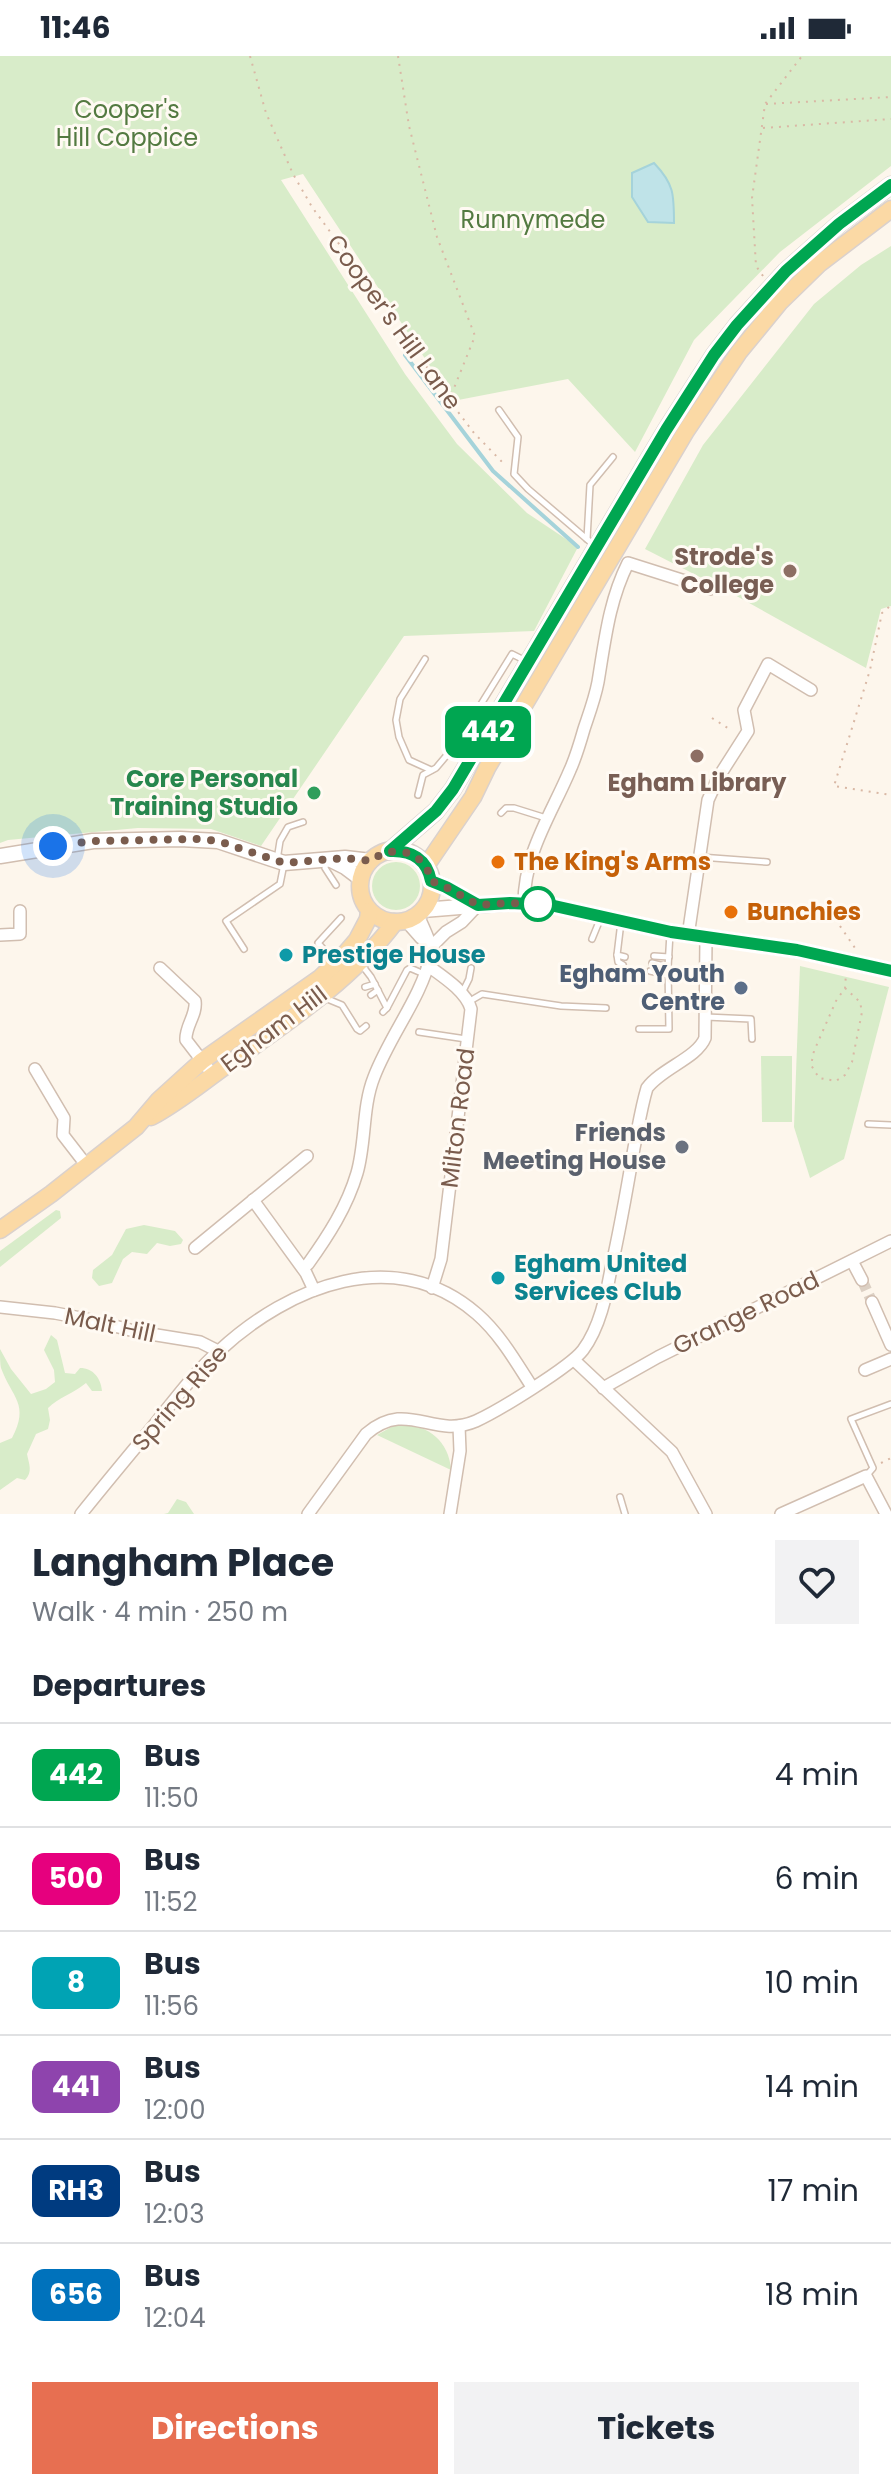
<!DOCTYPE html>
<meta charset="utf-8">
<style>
body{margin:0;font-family:Poppins,sans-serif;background:#f2f2f3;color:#1f2937;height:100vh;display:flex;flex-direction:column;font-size:30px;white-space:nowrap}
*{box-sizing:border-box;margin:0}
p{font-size:26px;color:#747a83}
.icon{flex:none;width:44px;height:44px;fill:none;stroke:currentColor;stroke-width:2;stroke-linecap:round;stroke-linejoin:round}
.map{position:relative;height:1458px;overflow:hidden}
.sheet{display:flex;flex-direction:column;background:#fff;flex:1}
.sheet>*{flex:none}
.badge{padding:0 16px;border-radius:12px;font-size:28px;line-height:52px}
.you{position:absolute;width:40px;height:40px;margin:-20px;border:6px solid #fff;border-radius:50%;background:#1a73e8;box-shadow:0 0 0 12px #1a73e833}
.map>.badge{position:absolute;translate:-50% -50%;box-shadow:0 0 0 4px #fff}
h2{padding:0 32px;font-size:30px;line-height:72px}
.round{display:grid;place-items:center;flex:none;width:84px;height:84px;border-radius:0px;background:#f2f2f3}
.head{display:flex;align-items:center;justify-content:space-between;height:136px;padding:0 32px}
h1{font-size:38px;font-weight:700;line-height:60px}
.primary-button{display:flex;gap:16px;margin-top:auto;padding:16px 32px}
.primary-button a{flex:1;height:92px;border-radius:0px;background:#e76f51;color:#fff;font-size:32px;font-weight:700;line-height:92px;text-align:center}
.primary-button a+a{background:#f2f2f3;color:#1f2937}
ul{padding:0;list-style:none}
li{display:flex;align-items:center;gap:24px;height:104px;padding:0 32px;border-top:2px solid #e0e1e3}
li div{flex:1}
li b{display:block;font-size:30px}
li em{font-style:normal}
li .badge{min-width:88px;font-weight:700;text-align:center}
.status{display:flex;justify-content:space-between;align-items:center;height:56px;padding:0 40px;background:#fff;direction:ltr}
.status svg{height:22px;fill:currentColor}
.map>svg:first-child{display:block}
.green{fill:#d8ecc9}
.water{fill:#bfe3e8;stroke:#a5d3da;stroke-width:2}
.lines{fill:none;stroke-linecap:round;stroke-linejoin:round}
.stream{stroke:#a5d3da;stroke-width:4}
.minor-tunnel{stroke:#dcd0c4;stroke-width:11;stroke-dasharray:11 5.5;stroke-linecap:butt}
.service-casing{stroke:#d1beb0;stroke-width:8}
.minor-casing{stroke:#d1beb0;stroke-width:14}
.tertiary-casing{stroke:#d1beb0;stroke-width:17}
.secondary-casing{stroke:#d6c0b0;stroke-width:17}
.primary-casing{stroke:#dad1cd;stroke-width:19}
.path{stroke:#d9b8a5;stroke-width:2;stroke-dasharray:2 6;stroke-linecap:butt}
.service{stroke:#fff;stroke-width:5}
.minor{stroke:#fff;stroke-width:11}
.tertiary{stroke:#fff;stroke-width:14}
.secondary{stroke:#fff;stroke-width:14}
.primary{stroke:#fbd9a5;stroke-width:16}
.line-casing{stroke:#fff;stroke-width:18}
.line{stroke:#00a651;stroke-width:12}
.walk{stroke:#7a5c4d;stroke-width:8;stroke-dasharray:0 14.4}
.education-dot{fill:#8d6e63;stroke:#fffaf3;stroke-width:3}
.leisure-dot{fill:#2e9e5b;stroke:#fffaf3;stroke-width:3}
.food-dot{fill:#e8710a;stroke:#fffaf3;stroke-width:3}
.stop-dot{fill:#fff;stroke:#00a651;stroke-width:4}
.culture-dot{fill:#0f9aa8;stroke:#fffaf3;stroke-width:3}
.service-dot{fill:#5c6f8a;stroke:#fffaf3;stroke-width:3}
.worship-dot{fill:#6b7280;stroke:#fffaf3;stroke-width:3}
.labels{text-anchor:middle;stroke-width:6;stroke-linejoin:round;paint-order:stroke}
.park-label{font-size:24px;fill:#537a41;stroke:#fffaf3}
.street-label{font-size:24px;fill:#7a5c4d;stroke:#fffaf3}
.education-label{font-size:24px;font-weight:bold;fill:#785e54;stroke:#fffaf3;text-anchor:end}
.leisure-label{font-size:24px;font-weight:bold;fill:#27864d;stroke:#fffaf3;text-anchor:end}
.food-label{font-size:24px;font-weight:bold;fill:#c56008;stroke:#fffaf3;text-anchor:start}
.culture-label{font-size:24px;font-weight:bold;fill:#0d838f;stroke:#fffaf3;text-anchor:start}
.service-label{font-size:24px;font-weight:bold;fill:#4e5e75;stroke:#fffaf3;text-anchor:end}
.worship-label{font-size:24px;font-weight:bold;fill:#5b616d;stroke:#fffaf3;text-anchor:end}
</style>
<div class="status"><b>11:46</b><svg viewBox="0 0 49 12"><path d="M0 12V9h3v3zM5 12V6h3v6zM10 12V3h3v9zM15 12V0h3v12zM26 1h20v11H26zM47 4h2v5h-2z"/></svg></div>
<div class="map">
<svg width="891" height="1458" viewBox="0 0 891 1458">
<rect width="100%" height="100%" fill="#fdf6ec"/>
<g class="green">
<path d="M0,0H891V110L780,196L694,284L635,396L568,323L453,345L303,118L281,124L405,318L457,388L527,457L578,491L534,575L404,580L261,790L211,773L138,772L8,784L0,787Z"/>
<path d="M891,190V550L881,553L866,612L733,538L645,493L703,389L814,248L861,209Z"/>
<circle cx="396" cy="830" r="24"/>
<path d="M800,910L889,931L844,1103L810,1122L794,1071Z"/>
<path d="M761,1000H792V1066H762Z"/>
<path d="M56,1154L60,1155L61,1162L0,1211V1195Z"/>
<path d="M144,1169L175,1175L183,1184L181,1188L170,1190L157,1187L147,1198L132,1196L123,1203L112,1227L99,1230L92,1222L93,1214L112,1199L126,1173Z"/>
<path d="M51,1279L57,1284L65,1317L75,1318L80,1312C93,1312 101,1322 102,1335H92L86,1327C74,1337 58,1342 48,1352L50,1364L48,1373L36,1378L27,1398C29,1408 33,1416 25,1424L17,1422L0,1434V1387L12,1382C30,1348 12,1342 1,1312C0,1307 0,1299 0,1293L11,1313L31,1338L46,1333L55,1326L54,1314L44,1294Z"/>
<path d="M395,1369C425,1366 449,1383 451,1414L377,1379Z"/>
<path d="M177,1443L186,1446L194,1458H164L168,1457Z"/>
</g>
<path class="water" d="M654,107C674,128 674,138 674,167L648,166L632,141V117Z"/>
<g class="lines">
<path class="stream" d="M405,299L493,415L578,491"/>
<path class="minor-tunnel" d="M862,1224L872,1246"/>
<g class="service-casing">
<g id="service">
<path d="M499,354L518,381L514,418L528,433L595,490"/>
<path d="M587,483L590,429L613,401"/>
<path d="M425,603L400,643L396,664L399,681L409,704L431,714"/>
<path d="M418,739L423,719L436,712L457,687L512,598L524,604"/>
<path d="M501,757L506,752H514L546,762"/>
<path d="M700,801L767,806"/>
<path d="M277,804L280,785L288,771L303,766"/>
<path d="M326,805L325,812L336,829"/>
<path d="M621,866L617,899L625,901"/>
<path d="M592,883L601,861"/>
<path d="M244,893L226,865L280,828L284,808"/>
<path d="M617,899L618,906L623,909"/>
<path d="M654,900L669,901"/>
<path d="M333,904L318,887L341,862"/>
<path d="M652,907L668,911"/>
<path d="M361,908L371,921L387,952L383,956"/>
<path d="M650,915L668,919"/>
<path d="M365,931L375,928"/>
<path d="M462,937L469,923L471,912"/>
<path d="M371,939L378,934"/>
<path d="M325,942L342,949L357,973L360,975L366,970"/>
<path d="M470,945L482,938L561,950L606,952"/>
<path d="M387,952L407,914L410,912L424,918"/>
<path d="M706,961L751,963L752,983"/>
<path d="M639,973H669L668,911L670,877"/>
<path d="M419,976L466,983"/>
<path d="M868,1068L891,1069"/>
<path d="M866,1420L873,1412L851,1363L891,1348"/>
<path d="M620,1441L625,1458"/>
</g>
</g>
<g class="minor-casing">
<g id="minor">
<path d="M524,848C524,797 551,759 570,714C576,701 580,687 584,673C589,658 595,642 598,626C605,584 609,545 628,507L710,533"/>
<path d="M406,865L421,882L427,886"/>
<path d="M0,879L20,878V855"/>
<path d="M688,880L708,744L718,722L748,675L744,654L768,608L811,634"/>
<path d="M431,891L446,876L462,866L478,849"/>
<path d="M427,909C442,920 466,935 471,953L441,1203L432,1232"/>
<path d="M160,912L195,945C197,959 185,970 186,984L213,1019"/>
<path d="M35,1013L64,1062L63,1079L87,1110"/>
<path d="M253,1144L306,1217L314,1234"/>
<path d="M195,1192L307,1100"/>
<path d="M852,1205L862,1224"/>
<path d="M303,1212L308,1208C328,1180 347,1151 357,1117C366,1086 362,1051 374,1021C390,979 421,942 431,899C433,889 422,869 418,859"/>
<path d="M872,1246L891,1289"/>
<path d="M0,1251L55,1257L91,1264L138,1276L200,1286L218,1295"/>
<path d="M574,1304L672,1396L706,1458"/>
<path d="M865,1314L891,1303"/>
<path d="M603,1332L658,1301L891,1185"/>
<path d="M81,1458C105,1428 130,1398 155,1368C175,1343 195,1316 219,1295C289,1230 395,1187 477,1258C500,1278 516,1306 532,1331"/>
<path d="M308,1458L366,1378C408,1342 432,1384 476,1365C498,1355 570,1311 583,1294C600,1271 606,1240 611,1213C620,1173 627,1133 634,1092C638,1073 641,1052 647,1032C662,1012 697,1002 705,982L706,882"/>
<path d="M450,1458L460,1395L459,1370"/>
<path d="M781,1458L866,1420L886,1458"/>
</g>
</g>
<g class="tertiary-casing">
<g id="tertiary">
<path d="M0,800L93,785L180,783L218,785L284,807L345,802L371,805"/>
<path d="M331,804L345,811L361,823"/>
</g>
</g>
<g class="secondary-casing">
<g id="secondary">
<path d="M431,825L446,831L477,849"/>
<path d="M423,854L510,847L550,849L671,876L797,894L891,915"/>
</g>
</g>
<g class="primary-casing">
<g id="primary">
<circle cx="396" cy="830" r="36"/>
<path d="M390,795L436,755L453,733L666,374L714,299L737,269L786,215L839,168L891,129"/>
<path d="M426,810L473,741L487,712L686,375L739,296L780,246L819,208L891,153"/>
<path d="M151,1061C179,1046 200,1028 227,1009C285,968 352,924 395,866"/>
<path d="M0,1174L51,1138L136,1071L159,1044L202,1005L320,922L345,898L357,884L368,863L369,855"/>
</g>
</g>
<g class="path">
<path d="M250,0L266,57L293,118L312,151L399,270L449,344L474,377L505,409"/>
<path d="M398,0L409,70L437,181L475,280L450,342"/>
<path d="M766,48L891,41"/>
<path d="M763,72L891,63"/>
<path d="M763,220L756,210L752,142L765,48L802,0"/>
<path d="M889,551L882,557L870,614L834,730L891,739"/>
<path d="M712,662L731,674"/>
<path d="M840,870L855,892"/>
<path d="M845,932L860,946L862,956L852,1006L845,1019L836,1025L819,1022L811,1009L814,995L836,945L845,932L846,918"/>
<path d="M881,1407L891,1402"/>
</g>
<use href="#service" class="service"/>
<use href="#minor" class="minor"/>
<use href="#tertiary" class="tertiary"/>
<use href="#secondary" class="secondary"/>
<use href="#primary" class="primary"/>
</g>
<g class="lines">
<g class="line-casing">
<path id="line" d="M891,129L839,168L786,215L737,269L714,299L666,374L453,733L436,755L390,795C411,794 427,803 431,825L446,831L478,849L510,847L550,849L671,876L797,894L891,915"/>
</g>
<use href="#line" class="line"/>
<path class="walk" d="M53,790L93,785L199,783L218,785L284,807L345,802L371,805C393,787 426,795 431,825L446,831L478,849L510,847L538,848"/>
</g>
<g class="education-dot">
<circle cx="790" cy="515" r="8"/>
<circle cx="697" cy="700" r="8"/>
</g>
<circle class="leisure-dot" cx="314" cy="737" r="8"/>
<g class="food-dot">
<circle cx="498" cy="806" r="8"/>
<circle cx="731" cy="856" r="8"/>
</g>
<circle class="stop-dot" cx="538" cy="848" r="16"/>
<g class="culture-dot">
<circle cx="286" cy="899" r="8"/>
<circle cx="498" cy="1222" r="8"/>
</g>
<circle class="service-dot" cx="741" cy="932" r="8"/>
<circle class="worship-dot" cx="682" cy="1091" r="8"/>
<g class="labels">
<g class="park-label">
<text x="127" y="62">Cooper's<tspan x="127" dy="28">Hill Coppice</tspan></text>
<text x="533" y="172">Runnymede</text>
</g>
<g class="street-label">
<text transform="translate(394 266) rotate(54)" y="8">Cooper's Hill Lane</text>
<text transform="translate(274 973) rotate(-37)" y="8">Egham Hill</text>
<text transform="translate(458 1062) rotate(-83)" y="8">Milton Road</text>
<text transform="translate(746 1257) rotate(-26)" y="8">Grange Road</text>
<text transform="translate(110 1269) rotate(12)" y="8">Malt Hill</text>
<text transform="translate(180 1342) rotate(-49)" y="8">Spring Rise</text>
</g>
<g class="education-label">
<text x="774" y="509">Strode's<tspan x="774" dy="28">College</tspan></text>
<text x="697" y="735" text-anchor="middle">Egham Library</text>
</g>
<g class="leisure-label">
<text x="298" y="731">Core Personal<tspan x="298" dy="28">Training Studio</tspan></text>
</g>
<g class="food-label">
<text x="514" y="814">The King's Arms</text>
<text x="747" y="864">Bunchies</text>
</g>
<g class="culture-label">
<text x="302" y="907">Prestige House</text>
<text x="514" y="1216">Egham United<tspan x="514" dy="28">Services Club</tspan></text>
</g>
<g class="service-label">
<text x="725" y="926">Egham Youth<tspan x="725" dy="28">Centre</tspan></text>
</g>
<g class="worship-label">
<text x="666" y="1085">Friends<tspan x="666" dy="28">Meeting House</tspan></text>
</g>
</g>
</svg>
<div class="you" style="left:53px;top:790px"></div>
<b class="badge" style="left:488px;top:676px;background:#00a651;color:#fff">442</b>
</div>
<section class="sheet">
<div class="head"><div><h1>Langham Place</h1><p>Walk · 4 min · 250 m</p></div><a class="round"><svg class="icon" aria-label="heart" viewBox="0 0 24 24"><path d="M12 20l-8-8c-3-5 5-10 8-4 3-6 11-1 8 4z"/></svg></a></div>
<h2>Departures</h2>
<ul>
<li><span class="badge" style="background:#00a651;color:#fff">442</span><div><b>Bus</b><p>11:50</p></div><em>4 min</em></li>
<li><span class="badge" style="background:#e6007e;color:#fff">500</span><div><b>Bus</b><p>11:52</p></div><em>6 min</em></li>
<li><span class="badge" style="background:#00a3b4;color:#fff">8</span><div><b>Bus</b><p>11:56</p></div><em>10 min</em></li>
<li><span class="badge" style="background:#8e44ad;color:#fff">441</span><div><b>Bus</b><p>12:00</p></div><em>14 min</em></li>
<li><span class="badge" style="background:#003b80;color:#fff">RH3</span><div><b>Bus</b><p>12:03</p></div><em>17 min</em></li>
<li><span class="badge" style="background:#0072bc;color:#fff">656</span><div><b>Bus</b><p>12:04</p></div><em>18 min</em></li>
</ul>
<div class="primary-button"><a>Directions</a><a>Tickets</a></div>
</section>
